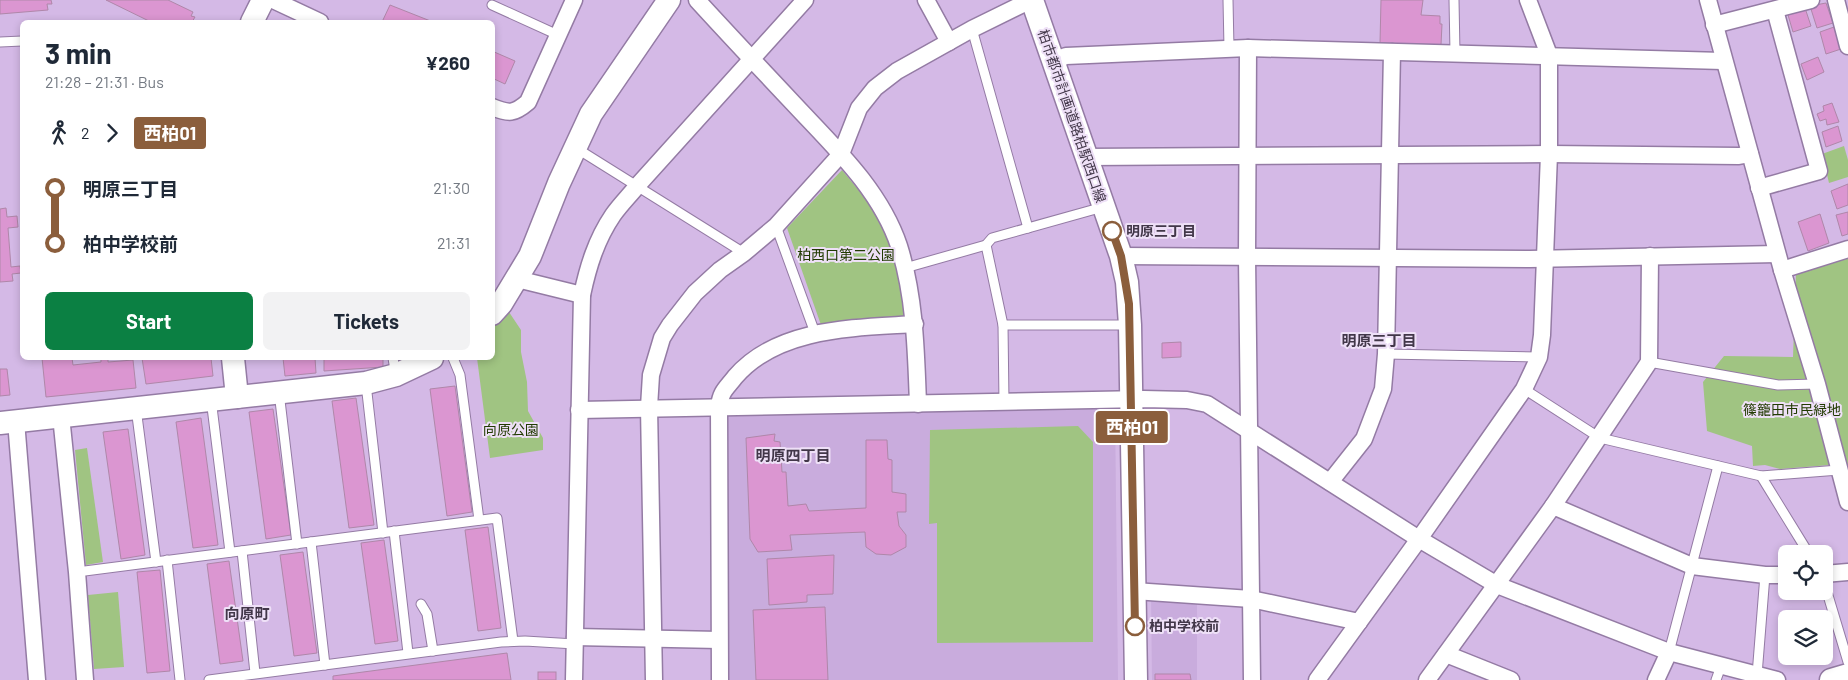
<!DOCTYPE html>
<meta charset="utf-8">
<style>
body{margin:0;font-family:Barlow,"Noto Sans JP",sans-serif;background:#f2f2f3;color:#1f2937;height:100vh;display:flex;flex-direction:column;font-size:19px;white-space:nowrap}
*{box-sizing:border-box;margin:0}
p{font-size:16px;color:#747a83}
.icon{flex:none;width:28px;height:28px;fill:none;stroke:currentColor;stroke-width:2;stroke-linecap:round;stroke-linejoin:round}
.map{position:relative;flex:1;overflow:hidden}
.side{position:absolute;left:20px;top:20px;width:475px;height:340px;display:flex;flex-direction:column;background:#fff;border-radius:8px;box-shadow:0 2px 8px #0003}
.side>*{flex:none}
.badge{padding:0 10px;border-radius:4px;font-size:18px;line-height:32px}
.controls{position:absolute;left:1778px;top:545px;display:grid;gap:10px}
.controls a{display:grid;place-items:center;width:55px;height:55px;border-radius:8px;background:#fff;box-shadow:0 2px 8px #0003;font-size:25px}
.map>.badge{position:absolute;translate:-50% -50%;box-shadow:0 0 0 2px #fff}
.legs{display:flex;align-items:center;gap:8px;height:55px;padding:0 25px;font-size:16px}
.legs p{margin-inline-start:auto}
.summary{display:flex;align-items:center;justify-content:space-between;height:85px;padding:0 25px}
h1{font-size:28px;font-weight:700;line-height:38px}
.primary-button{display:flex;gap:10px;margin-top:auto;padding:10px 25px}
.primary-button a{flex:1;height:58px;border-radius:8px;background:#0b8043;color:#fff;font-size:20px;font-weight:700;line-height:58px;text-align:center}
.primary-button a+a{background:#f2f2f3;color:#1f2937}
ul{padding:0 25px;list-style:none}
li{display:flex;align-items:center;gap:18px;height:55px;font-size:19px}
li i{display:grid;place-items:center;width:8px;height:100%;margin:0 6px;background:currentColor}
li i::after{content:'';width:12px;height:12px;margin:-6px;border:4px solid;border-radius:50%;background:#fff}
li p{margin-inline-start:auto}
li:first-child i{background:linear-gradient(#0000 50%,currentColor 0)}
li:last-child i{background:linear-gradient(currentColor 50%,#0000 0)}
.map>svg:first-child{display:block}
.built{fill:#c9acdd}
.green{fill:#a0c482}
.building{fill:#db96d1;stroke:#af87a9}
.lines{fill:none;stroke-linecap:round;stroke-linejoin:round}
.lane-casing{stroke:#947ba4;stroke-width:11}
.street-casing{stroke:#947ba4;stroke-width:19}
.secondary-casing{stroke:#947ba4;stroke-width:25}
.lane{stroke:#fff;stroke-width:9}
.street{stroke:#fff;stroke-width:16}
.secondary{stroke:#fff;stroke-width:22}
.line-1-casing{stroke:#fff;stroke-width:11}
.line-1{stroke:#8b5e3c;stroke-width:8}
.stop-1-dot{fill:#fff;stroke:#8b5e3c;stroke-width:2.5}
.labels{text-anchor:middle;stroke-width:4;stroke-linejoin:round;paint-order:stroke}
.street-label{font-size:14px;fill:#423749;stroke:#eee0f7}
.stop-label{font-size:14px;font-weight:bold;fill:#423749;stroke:#eee0f7;text-anchor:start}
.park-label{font-size:14px;fill:#223b02;stroke:#eee0f7}
.neighbourhood-label{font-size:15px;font-weight:bold;fill:#423749;stroke:#eee0f7}
</style>
<div class="map">
<svg width="1848" height="680" viewBox="0 0 1848 680">
<rect width="100%" height="100%" fill="#d4b9e6"/>
<g class="built">
<path d="M1115,407L1118,680H726L723,417L729,412Z"/>
<path d="M1151,595L1197,599V680H1152Z"/>
</g>
<g class="green">
<path d="M1844,146L1848,160V177L1829,183L1822,154Z"/>
<path d="M842,170L880,216L898,269L908,318L821,325L787,228Z"/>
<path d="M1848,254V478L1830,465L1780,469L1765,465L1753,466L1752,446L1707,431L1703,382L1724,356L1793,357L1796,272Z"/>
<path d="M509,312L521,330V352L527,382L528,411L543,438V450L490,458L477,358H492L493,327Z"/>
<path d="M1078,426L1093,442V642L937,643V523L929,524L930,430Z"/>
<path d="M87,448L103,562L86,565L75,450Z"/>
<path d="M118,592L124,667L94,669L88,595Z"/>
</g>
<g class="building">
<path d="M0,0H51L52,4H47L48,10L0,14Z"/>
<path d="M106,0H168L193,12L191,16L195,17L192,22H151Z"/>
<path d="M1381,0H1423L1421,15L1440,16V24H1442L1441,45L1380,43Z"/>
<path d="M1826,3L1833,23L1817,28L1810,6Z"/>
<path d="M390,5L433,22H382Z"/>
<path d="M1805,8L1811,26L1793,32L1788,15Z"/>
<path d="M1834,27L1841,49L1826,54L1820,32Z"/>
<path d="M492,51L515,61L505,84L492,78Z"/>
<path d="M1818,57L1824,72L1807,80L1801,64Z"/>
<path d="M1832,103L1839,122L1827,125L1826,119L1820,121L1817,114L1824,111L1823,106Z"/>
<path d="M1838,126L1842,141L1826,147L1822,132Z"/>
<path d="M1848,184V205L1837,209L1831,191Z"/>
<path d="M6,208L7,217L17,216L18,227L8,228L11,267L20,266L21,273L12,274L13,281L0,282V209Z"/>
<path d="M1848,212V234L1842,236L1836,215Z"/>
<path d="M1820,214L1829,243L1808,251L1798,222Z"/>
<path d="M1181,342V357L1162,358V343Z"/>
<path d="M42,358H72L73,365L101,362V358H108V362L133,360L136,388L46,397Z"/>
<path d="M142,358H211L213,376L146,384Z"/>
<path d="M283,358H315L316,373L285,376Z"/>
<path d="M324,358H383V367L324,371Z"/>
<path d="M0,369H7L10,395L0,396Z"/>
<path d="M455,386L472,512L447,516L430,389Z"/>
<path d="M356,398L374,525L349,528L332,401Z"/>
<path d="M273,409L291,535L266,539L249,412Z"/>
<path d="M201,418L218,545L193,548L176,422Z"/>
<path d="M128,429L145,555L121,559L103,432Z"/>
<path d="M775,434L774,441L780,442L782,472H786L788,506L806,504L809,511L866,508V440H887L888,459L892,460V492L906,494V512H897L899,526L906,535V547L891,555L876,554L866,547L865,532L790,535L792,550L758,552L750,539L746,438Z"/>
<path d="M488,527L501,628L478,631L465,530Z"/>
<path d="M384,540L398,641L375,644L361,543Z"/>
<path d="M303,552L317,653L294,656L280,555Z"/>
<path d="M834,555L833,594L807,595V602L769,605L767,559Z"/>
<path d="M229,561L243,661L220,664L207,564Z"/>
<path d="M160,570L170,671L147,673L137,572Z"/>
<path d="M825,607L828,680H756L753,610Z"/>
<path d="M507,653L511,680H333V676Z"/>
<rect x="538" y="672" width="18" height="8"/>
<path d="M1155,674H1190L1191,680H1155Z"/>
</g>
<g class="lines">
<g class="lane-casing">
<g id="lane">
<path d="M1228,0L1229,48"/>
<path d="M1454,0L1455,53"/>
<path d="M492,5L558,35"/>
<path d="M972,29L1028,228"/>
<path d="M0,42L22,41"/>
<path d="M576,148L744,253"/>
<path d="M776,226L815,333"/>
<path d="M986,245L1003,325L1004,403"/>
<path d="M905,268L986,245L992,238L1103,207"/>
<path d="M1003,325H1130"/>
<path d="M1386,354L1539,357"/>
<path d="M393,358L394,364L399,374"/>
<path d="M453,358L460,375L479,520"/>
<path d="M1649,362L1778,385L1817,384"/>
<path d="M366,384L383,533"/>
<path d="M1524,389L1600,438L1761,476L1839,470"/>
<path d="M279,392L297,544"/>
<path d="M211,399L230,552"/>
<path d="M136,408L156,562"/>
<path d="M1761,476L1809,554"/>
<path d="M394,531L408,653"/>
<path d="M311,542L325,665"/>
<path d="M242,551L255,673"/>
<path d="M167,560L180,680"/>
<path d="M77,572L497,518L513,641"/>
<path d="M1824,582L1848,662"/>
<path d="M421,604L427,614L433,651"/>
<path d="M1669,652L1718,466"/>
<path d="M1757,675L1765,575"/>
<path d="M209,680L501,642L525,641L575,644"/>
<path d="M1716,680L1721,666"/>
</g>
</g>
<g class="street-casing">
<g id="street">
<path d="M273,0L320,22"/>
<path d="M697,0C729,35 761,69 793,103C833,146 880,189 899,246C915,297 916,351 918,404"/>
<path d="M926,0L949,42"/>
<path d="M1708,0L1782,270L1817,384L1848,502"/>
<path d="M1836,0L1848,46"/>
<path d="M1714,25L1811,0"/>
<path d="M1248,48L1247,257L1252,680"/>
<path d="M1053,61L1066,56L1248,48L1723,61"/>
<path d="M492,107C509,114 514,114 528,102L574,0"/>
<path d="M1086,157L1549,154L1739,156L1750,154"/>
<path d="M1759,188L1819,171L1775,10"/>
<path d="M1121,256L1530,259L1777,254"/>
<path d="M1782,270L1848,249"/>
<path d="M517,279L582,295"/>
<path d="M579,410L1144,399L1187,400L1207,404L1419,539L1497,585L1669,652L1777,680"/>
<path d="M61,416L77,572L85,680"/>
<path d="M16,421L37,680"/>
<path d="M1330,482L1364,439L1383,389L1386,354L1392,52"/>
<path d="M1553,506L1649,362L1650,256"/>
<path d="M1824,574L1848,572"/>
<path d="M1134,591L1251,599L1359,622"/>
<path d="M575,637L719,640"/>
<path d="M1446,654L1511,680"/>
<path d="M574,680L582,295C588,267 596,240 613,215C620,205 630,195 638,185L805,0"/>
<path d="M654,680L649,407L651,375L662,338L670,325L695,293L720,270L744,253L776,226L841,154L859,108L875,88L897,71L972,29L1031,0"/>
<path d="M720,680L719,406C721,391 726,389 735,377C778,327 855,328 915,324"/>
<path d="M1317,680L1419,539L1524,389L1539,357L1542,335L1549,154V55L1528,0"/>
<path d="M1427,680L1553,506L1692,566L1765,575H1786"/>
<path d="M1656,680L1669,652"/>
</g>
</g>
<g class="secondary-casing">
<g id="secondary">
<path d="M1032,0L1121,256L1127,282L1130,325L1136,680"/>
<path d="M252,22L263,0"/>
<path d="M492,314L501,304L530,256L559,183L591,114L669,0"/>
<path d="M233,358L237,397"/>
<path d="M0,423L366,383L396,375L432,358"/>
<path d="M1831,680L1848,675"/>
</g>
</g>
<use href="#lane" class="lane"/>
<use href="#street" class="street"/>
<use href="#secondary" class="secondary"/>
</g>
<g class="lines">
<g class="line-1-casing">
<path id="line-1" d="M1112,231L1121,256L1129,304L1135,626"/>
</g>
<use href="#line-1" class="line-1"/>
</g>
<g class="stop-1-dot">
<circle cx="1112" cy="231" r="9"/>
<circle cx="1135" cy="626" r="9"/>
</g>
<g class="labels">
<g class="street-label">
<text transform="translate(1072 116) rotate(71)" y="5">柏市都市計画道路柏駅西口線</text>
</g>
<g class="stop-label">
<text x="1126" y="236">明原三丁目</text>
<text x="1149" y="631">柏中学校前</text>
</g>
<g class="park-label">
<text x="846" y="260">柏西口第二公園</text>
<text x="1792" y="415">篠籠田市民緑地</text>
<text x="511" y="435">向原公園</text>
</g>
<g class="neighbourhood-label">
<text x="1379" y="346">明原三丁目</text>
<text x="793" y="461">明原四丁目</text>
<text x="247" y="619">向原町</text>
</g>
</g>
</svg>
<div class="controls">
<a><svg class="icon" aria-label="locate" viewBox="0 0 24 24"><circle cx="12" cy="12" r="6"/><path d="M12 2v4M12 18v4M2 12h4M18 12h4"/></svg></a>
<a><svg class="icon" aria-label="layers" viewBox="0 0 24 24"><path d="M12 4l9 5-9 5-9-5zM3 14l9 5 9-5"/></svg></a>
</div>
<b class="badge" style="left:1132px;top:427px;background:#8b5e3c;color:#fff">西柏01</b>
<section class="side">
<div class="summary"><div><h1>3 min</h1><p>21:28 – 21:31 · Bus</p></div><b>¥260</b></div>
<div class="legs"><svg class="icon" aria-label="walk" viewBox="0 0 24 24"><circle cx="13" cy="4" r="2"/><path d="M13 8l-2 6 4 7M11 14l-3 7M7 12l3-4h3l4 4"/></svg>2<svg class="icon" aria-label="forward" viewBox="0 0 24 24"><path d="M9 5l7 7-7 7"/></svg><b class="badge" style="background:#8b5e3c;color:#fff">西柏01</b></div>
<ul>
<li><i style="color:#8b5e3c"></i><b>明原三丁目</b><p>21:30</p></li>
<li><i style="color:#8b5e3c"></i><b>柏中学校前</b><p>21:31</p></li>
</ul>
<div class="primary-button"><a>Start</a><a>Tickets</a></div>
</section>
</div>
